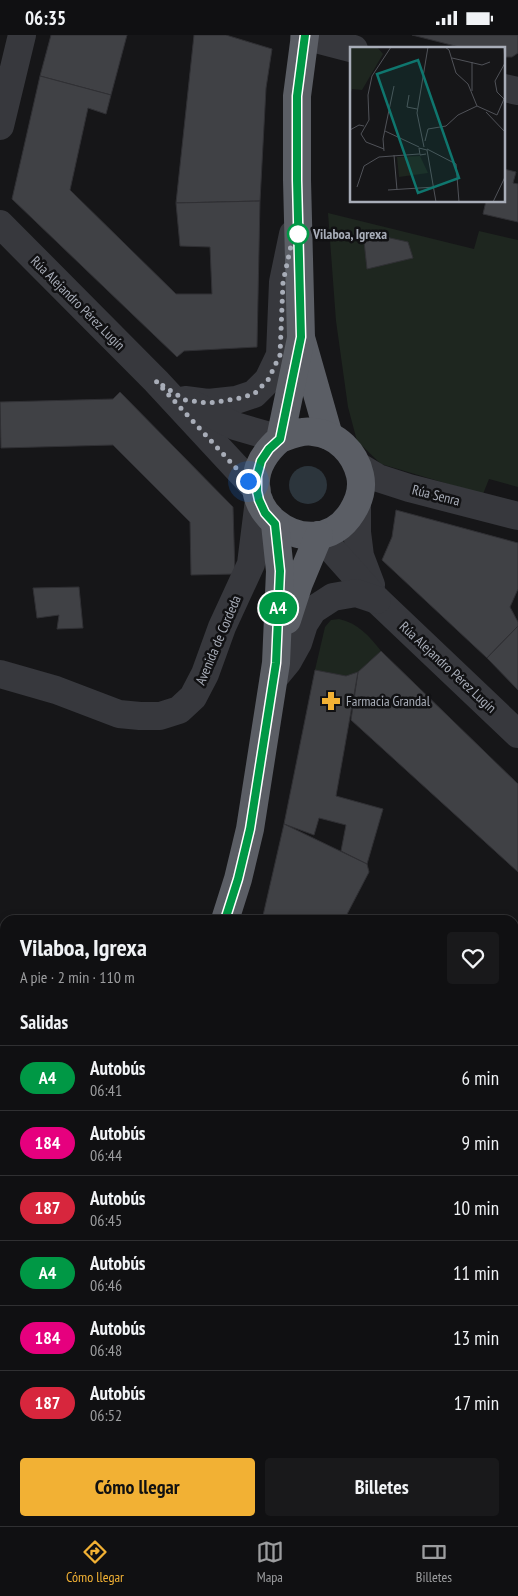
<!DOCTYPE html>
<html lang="es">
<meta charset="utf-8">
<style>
body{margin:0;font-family:"PT Sans Narrow",sans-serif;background:#19191b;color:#f1f3f6;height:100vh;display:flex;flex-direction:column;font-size:19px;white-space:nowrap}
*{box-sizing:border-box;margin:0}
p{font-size:16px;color:#9c9d9f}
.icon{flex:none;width:28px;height:28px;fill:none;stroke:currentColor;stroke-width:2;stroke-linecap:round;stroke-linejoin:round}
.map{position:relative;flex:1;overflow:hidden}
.side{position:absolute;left:0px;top:880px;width:519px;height:611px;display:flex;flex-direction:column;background:#101012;border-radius:15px 15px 0 0;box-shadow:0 2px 8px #0003,0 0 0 1px #303032}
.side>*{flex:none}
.badge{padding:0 10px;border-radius:16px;font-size:18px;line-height:32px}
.you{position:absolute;width:25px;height:25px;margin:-12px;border:4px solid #fff;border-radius:50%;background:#1a73e8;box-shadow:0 0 0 8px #1a73e833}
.map>.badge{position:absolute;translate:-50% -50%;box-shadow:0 0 0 2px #fff}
h2{padding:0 20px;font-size:19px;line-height:45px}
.round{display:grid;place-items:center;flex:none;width:52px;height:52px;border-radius:5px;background:#19191b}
.summary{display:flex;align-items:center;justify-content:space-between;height:85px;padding:0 20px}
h1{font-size:24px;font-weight:700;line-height:38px}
.primary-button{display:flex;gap:10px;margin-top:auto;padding:10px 20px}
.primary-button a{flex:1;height:58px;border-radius:5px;background:#f2b134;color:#111;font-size:20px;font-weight:700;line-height:58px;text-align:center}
.primary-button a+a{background:#19191b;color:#f1f3f6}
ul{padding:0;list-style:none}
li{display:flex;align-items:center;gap:15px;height:65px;padding:0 20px;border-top:1px solid #303032}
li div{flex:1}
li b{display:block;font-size:19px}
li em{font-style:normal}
li .badge{min-width:55px;font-weight:700;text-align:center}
.status{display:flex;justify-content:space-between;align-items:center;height:35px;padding:0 25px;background:#101012;direction:ltr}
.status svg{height:14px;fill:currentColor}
.tab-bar{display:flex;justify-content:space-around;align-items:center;height:70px;border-top:1px solid #303032;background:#101012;font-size:14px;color:#9c9d9f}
.tab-bar a{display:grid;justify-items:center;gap:2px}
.tab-bar .selected{color:#f2b134}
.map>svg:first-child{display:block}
.green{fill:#1e261f}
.water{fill:#2c353c}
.building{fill:#404145;stroke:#303034}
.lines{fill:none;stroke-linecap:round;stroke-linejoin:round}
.minor{stroke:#37383d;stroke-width:28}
.trunk{stroke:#5b5e65;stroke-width:28}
.line-casing{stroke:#fff;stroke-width:11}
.line{stroke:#009845;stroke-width:8}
.walk{stroke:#a8adb8;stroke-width:5;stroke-dasharray:0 9}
.stop-dot{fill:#fff;stroke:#009845;stroke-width:2.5}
.labels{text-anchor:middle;stroke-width:5;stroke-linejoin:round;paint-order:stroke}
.stop-label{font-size:14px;font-weight:bold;fill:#a8adb8;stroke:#111113;text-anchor:start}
.street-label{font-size:14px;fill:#a8adb8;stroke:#111113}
.poi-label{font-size:14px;fill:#a8adb8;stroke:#111113;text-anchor:start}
.inset-road{fill:none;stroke:#505258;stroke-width:1}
.view{fill:#0f766e;fill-opacity:0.15;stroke:#0f766e;stroke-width:2.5}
.inset-edge{fill:none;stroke:#a8adb8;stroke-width:2.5}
</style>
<div class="status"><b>06:35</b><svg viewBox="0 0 49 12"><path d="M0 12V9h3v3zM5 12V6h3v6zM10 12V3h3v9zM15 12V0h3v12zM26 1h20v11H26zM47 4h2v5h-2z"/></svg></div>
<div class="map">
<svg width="518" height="1491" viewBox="0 0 518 1491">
<rect width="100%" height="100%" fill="#161618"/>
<g class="green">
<path d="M328,178L474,214L479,196L518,205V452L489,444L483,459L472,456L381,429L357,406L348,372L336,286Z"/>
<path d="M339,584C358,588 369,601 381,616L358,637L346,641L315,635L325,592L331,585Z"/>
</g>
<circle class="water" cx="308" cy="450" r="19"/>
<g class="building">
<path d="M51,0H127L111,60L40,41Z"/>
<path d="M194,0H226L272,14L266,53L260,166L176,168Z"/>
<path d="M412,0H518V18L512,22H504V14H467Z"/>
<path d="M40,41L111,60L106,79L88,73L70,155L176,259H212L210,212L180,211L176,168L260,166L257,312L184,316L177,322L12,164Z"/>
<path d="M504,134L516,137L513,148L518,149V187L483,179L486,166H504Z"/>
<path d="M363,197L408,207L413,223L367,234Z"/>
<path d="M120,357L233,472L235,539L191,540L190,487L113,410L1,413L0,367L113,364Z"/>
<path d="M396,475L518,508V554L510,572L518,587V591L487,623L382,525L392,502Z"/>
<path d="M79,552L83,593L57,594L59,580L37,583L33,553Z"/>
<path d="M518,591V655L487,623Z"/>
<path d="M381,616L518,749V837L351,685L358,637Z"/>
<path d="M315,635L346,641L358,637L336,761L383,774L367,829L341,816L346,790L319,783L314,800L284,789Z"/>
<path d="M284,789L367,829L369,837L344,885H262Z"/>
<path d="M518,894V931L514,929V901Z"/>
<path d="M514,929L518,931V996L514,1004Z"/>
<path d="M0,1420L5,1422V1445L0,1454Z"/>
<path d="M514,1420L518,1421V1456L514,1455Z"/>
</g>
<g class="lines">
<g class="minor">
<path d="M304,1L354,14"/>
<path d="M504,53L518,56"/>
<path d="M0,91L22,0"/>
<path d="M0,189L156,346L257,455"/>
<path d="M185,365L208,368L236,365L254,359L268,345L280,320L283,247L293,199"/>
<path d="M190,368L235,391L280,404"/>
<path d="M358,431L378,443L409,453L518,481"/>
<path d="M357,468V497L360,521L371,550"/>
<path d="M319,500L377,565L518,699"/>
<path d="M0,639L56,655L119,679L140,681H160L179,675L193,662L205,639L222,592L251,529L259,465"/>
<path d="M274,643L288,626L298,608L304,589L313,575L333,562L356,558L377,565"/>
<path d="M514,1053L518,1045"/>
</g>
<g class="trunk">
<path d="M302,306L329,401"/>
<path d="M280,404C291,400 302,395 313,397C337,399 355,418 360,440C363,453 359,466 352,477C313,540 209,465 280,404L301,303L297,145V61L305,0"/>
<path d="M287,585L299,548L319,500"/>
<path d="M225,885L238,844L250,794L276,628L280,536L275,489"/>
<path d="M0,1306L5,1297"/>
</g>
</g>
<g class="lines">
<g class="line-casing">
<path id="line" d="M225,885L238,844L250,794L276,628L280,536L275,489L265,478L259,465L257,456V441L261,426L269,414L280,404L301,302L297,145V61L305,0"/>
</g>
<use href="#line" class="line"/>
<path class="walk" d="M248,446L156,346L185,365L208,368L236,364L254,359L268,345L280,320L283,247L294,197L298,199"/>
</g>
<defs>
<g id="pharmacy-bare" transform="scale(1.5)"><path d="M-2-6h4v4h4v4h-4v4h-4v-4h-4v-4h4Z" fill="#f2b134" stroke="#111113" stroke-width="2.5" paint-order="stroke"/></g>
</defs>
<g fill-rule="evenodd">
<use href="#pharmacy-bare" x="331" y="666"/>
</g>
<circle class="stop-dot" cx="298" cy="199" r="10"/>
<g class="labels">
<g class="stop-label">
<text x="313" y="204">Vilaboa, Igrexa</text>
</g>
<g class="street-label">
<text transform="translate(78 268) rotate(45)" y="5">Rúa Alejandro Pérez Lugín</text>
<text transform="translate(436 460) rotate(14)" y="5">Rúa Senra</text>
<text transform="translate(218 605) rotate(-67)" y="5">Avenida de Cordeda</text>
<text transform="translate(448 632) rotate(43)" y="5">Rúa Alejandro Pérez Lugín</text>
</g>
<g class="poi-label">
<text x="346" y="671">Farmacia Grandal</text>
</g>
</g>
<g transform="translate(350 12)">
<rect width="155" height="155" fill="#161618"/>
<path d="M0,0H27L33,7L12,43L2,42L0,49ZM70,109L78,126L49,130L47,110Z" fill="#1e261f"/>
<path class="inset-road" d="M95,0L99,3L106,26L118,37L127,59M154,0L155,16L145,34L147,45L154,52M102,11L132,18L140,15M122,15V44M59,48L57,60L67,62M127,59L147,68L154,52M136,65L155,85M0,83L9,78L14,79M35,84L69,100M75,94L78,82L96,79L108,68L127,59M74,100L67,66L78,0M34,102L16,95L11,87L19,73L18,48L22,29L41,0M77,102L106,117L109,155M34,104L33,92L44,39M76,107L70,108L69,101L77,103L86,155M44,108L47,143M7,140L14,119L29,110L69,107M38,143L85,140M143,155L155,130"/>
<path class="view" d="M68,13L109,131L68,146L27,27Z"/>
<rect width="155" height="155" class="inset-edge"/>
</g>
</svg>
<div class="you" style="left:248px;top:446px"></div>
<b class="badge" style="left:278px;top:573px;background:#009845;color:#fff">A4</b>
<section class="side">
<div class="summary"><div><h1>Vilaboa, Igrexa</h1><p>A pie · 2 min · 110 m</p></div><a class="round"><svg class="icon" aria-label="heart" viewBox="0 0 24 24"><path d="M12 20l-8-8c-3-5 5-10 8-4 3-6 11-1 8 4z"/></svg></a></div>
<h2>Salidas</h2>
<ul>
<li><span class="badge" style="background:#009845;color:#fff">A4</span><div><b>Autobús</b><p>06:41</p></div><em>6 min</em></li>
<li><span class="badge" style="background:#e6007e;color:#fff">184</span><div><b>Autobús</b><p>06:44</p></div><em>9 min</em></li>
<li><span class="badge" style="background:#d7263d;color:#fff">187</span><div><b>Autobús</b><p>06:45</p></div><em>10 min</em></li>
<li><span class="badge" style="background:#009845;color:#fff">A4</span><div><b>Autobús</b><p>06:46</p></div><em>11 min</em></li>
<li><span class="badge" style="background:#e6007e;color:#fff">184</span><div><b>Autobús</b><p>06:48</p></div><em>13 min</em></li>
<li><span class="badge" style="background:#d7263d;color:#fff">187</span><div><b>Autobús</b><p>06:52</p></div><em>17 min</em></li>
</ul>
<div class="primary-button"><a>Cómo llegar</a><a>Billetes</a></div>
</section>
</div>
<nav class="tab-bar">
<a class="selected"><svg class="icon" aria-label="directions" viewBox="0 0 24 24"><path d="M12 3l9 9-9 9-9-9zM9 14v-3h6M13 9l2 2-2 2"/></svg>Cómo llegar</a>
<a><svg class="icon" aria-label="map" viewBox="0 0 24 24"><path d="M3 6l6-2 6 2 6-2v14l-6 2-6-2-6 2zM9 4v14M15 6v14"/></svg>Mapa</a>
<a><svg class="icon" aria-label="tickets" viewBox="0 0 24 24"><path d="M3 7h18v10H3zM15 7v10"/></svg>Billetes</a>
</nav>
